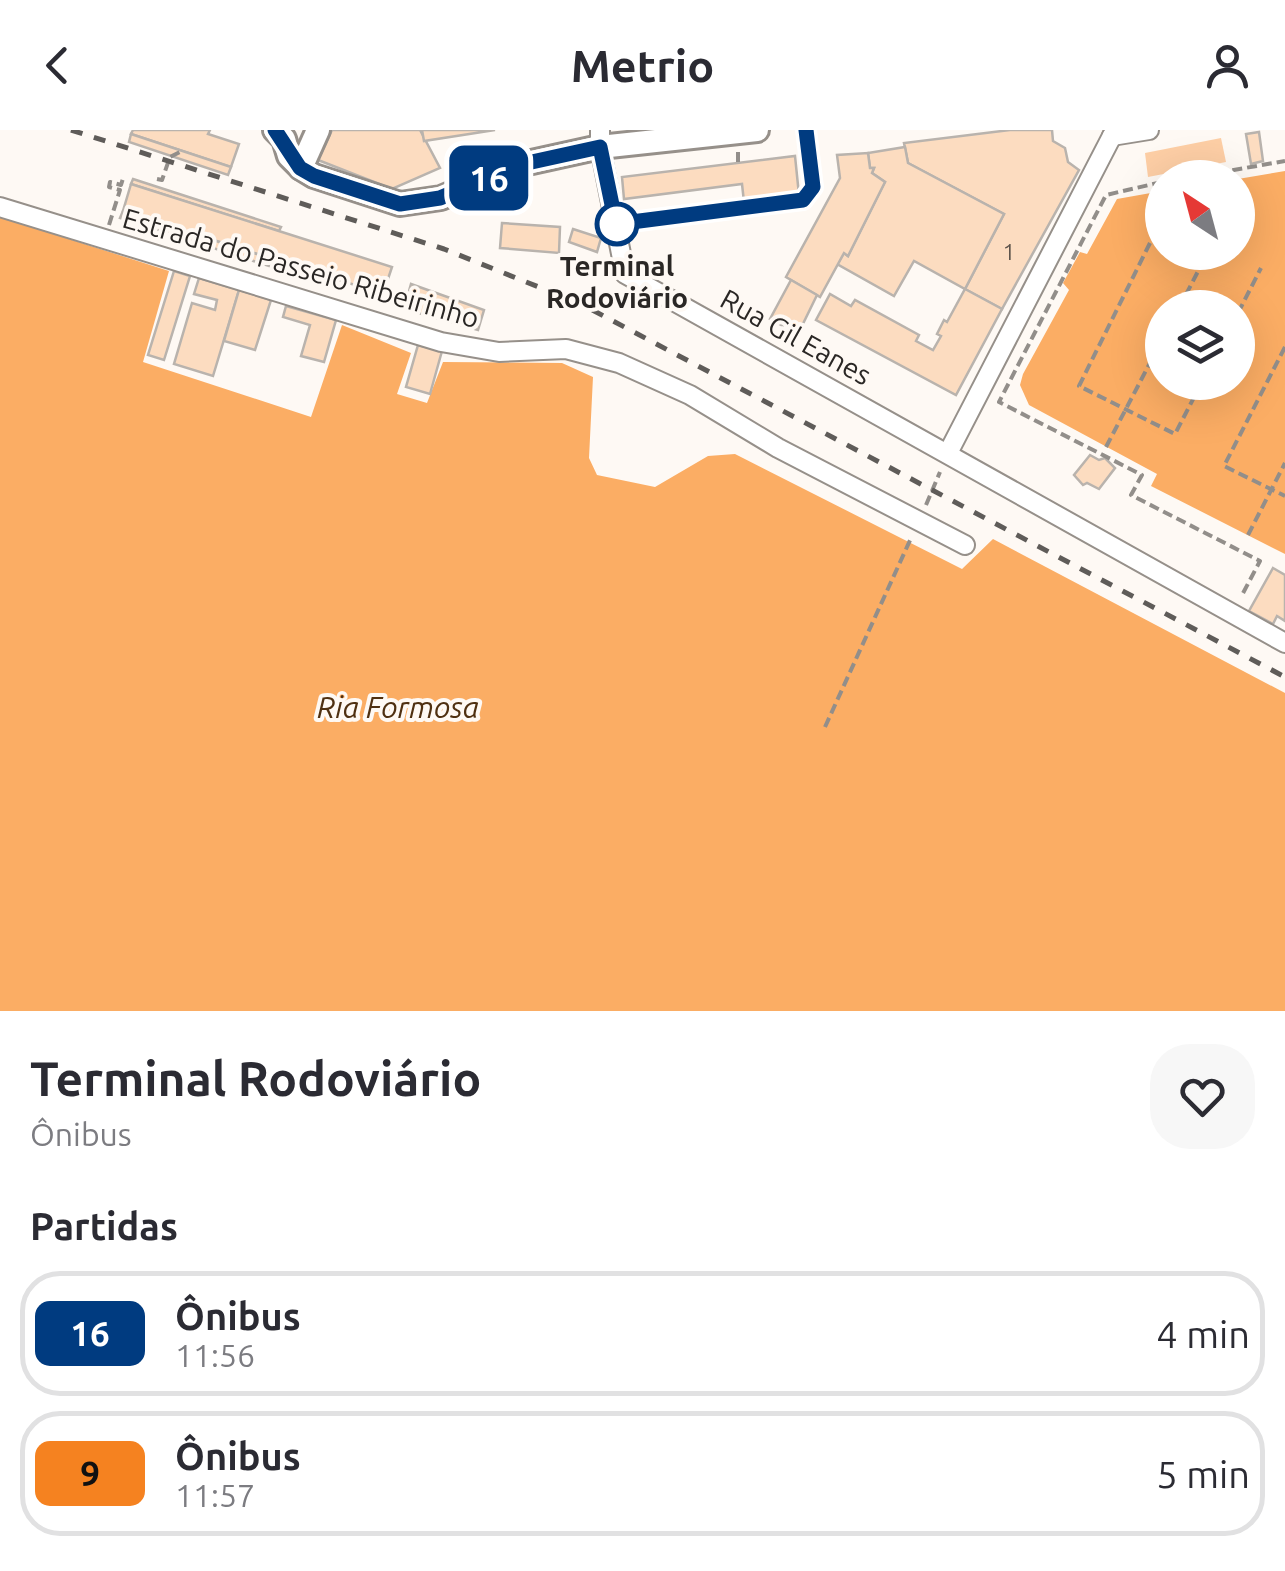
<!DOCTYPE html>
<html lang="pt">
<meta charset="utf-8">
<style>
body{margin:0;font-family:Ubuntu,sans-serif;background:#f7f7f7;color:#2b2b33;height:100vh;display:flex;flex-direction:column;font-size:38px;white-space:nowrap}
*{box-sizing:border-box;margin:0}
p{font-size:32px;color:#7c7c81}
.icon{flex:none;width:55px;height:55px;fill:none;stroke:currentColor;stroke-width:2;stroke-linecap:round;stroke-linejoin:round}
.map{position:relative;height:881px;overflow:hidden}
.drawer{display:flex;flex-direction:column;background:#fff;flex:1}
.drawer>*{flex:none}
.badge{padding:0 20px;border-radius:15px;font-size:35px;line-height:65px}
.needle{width:65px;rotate:324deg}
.controls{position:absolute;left:1145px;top:30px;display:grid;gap:20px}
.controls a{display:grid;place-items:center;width:110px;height:110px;border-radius:50%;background:#fff;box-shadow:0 10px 40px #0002;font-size:50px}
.map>.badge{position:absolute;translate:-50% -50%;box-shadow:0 0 0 5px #fff}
h2{padding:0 30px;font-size:38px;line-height:90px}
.round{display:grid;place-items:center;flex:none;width:105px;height:105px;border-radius:40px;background:#f7f7f7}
.head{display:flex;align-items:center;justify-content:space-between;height:170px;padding:0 30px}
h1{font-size:48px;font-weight:700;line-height:75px}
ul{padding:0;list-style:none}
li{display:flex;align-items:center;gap:30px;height:125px;margin:0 20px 15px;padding:0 10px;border:5px solid #e1e1e2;border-radius:40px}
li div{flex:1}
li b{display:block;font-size:38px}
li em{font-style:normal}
li .badge{min-width:110px;font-weight:700;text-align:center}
header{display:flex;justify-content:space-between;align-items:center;height:130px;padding:0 30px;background:#fff;font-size:45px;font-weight:700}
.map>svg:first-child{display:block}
.green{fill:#fdcea5}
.water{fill:#fbad64;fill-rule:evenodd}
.building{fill:#fcdcc0;stroke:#b9b3ad;stroke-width:2.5}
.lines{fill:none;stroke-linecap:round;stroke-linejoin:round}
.service-casing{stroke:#96908a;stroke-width:14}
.minor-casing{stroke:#96908a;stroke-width:22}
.tertiary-casing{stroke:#96908a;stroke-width:28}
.path{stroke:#928e8a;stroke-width:4;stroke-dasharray:10 5;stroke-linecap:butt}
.service{stroke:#fff;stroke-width:9}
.minor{stroke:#fff;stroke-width:18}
.tertiary{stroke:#fff;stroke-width:22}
.rail{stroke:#5f5c59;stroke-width:5;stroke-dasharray:12 12;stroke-linecap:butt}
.line-casing{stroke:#fff;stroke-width:22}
.line{stroke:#003b80;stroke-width:15}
.stop-dot{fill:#fff;stroke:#003b80;stroke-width:5}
.labels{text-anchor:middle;stroke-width:8;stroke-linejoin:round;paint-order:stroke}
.number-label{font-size:22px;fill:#5e544c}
.stop-label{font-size:28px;font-weight:bold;fill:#2a2725;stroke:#fef9f4}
.street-label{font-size:28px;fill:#2a2725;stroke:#fef9f4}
.water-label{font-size:30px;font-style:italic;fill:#4f3011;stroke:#fef9f4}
</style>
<header><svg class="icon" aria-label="back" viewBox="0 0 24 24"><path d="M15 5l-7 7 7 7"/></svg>Metrio<svg class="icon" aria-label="person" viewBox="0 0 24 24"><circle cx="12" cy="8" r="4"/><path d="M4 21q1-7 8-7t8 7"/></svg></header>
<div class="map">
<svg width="1285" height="881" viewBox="0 0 1285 881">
<rect width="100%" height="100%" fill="#fef9f4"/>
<path class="green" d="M1221,8L1226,32L1148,47L1145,23Z"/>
<g class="water">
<path d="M1285,41V424L1151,356L1157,344L1029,275L1020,255L1023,244L1069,160L1063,153L1080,122L1087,124L1117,69L1162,61V122H1238V49ZM1162,178H1238V252H1162Z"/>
<path d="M0,87L169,141L143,232L311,287L342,195L411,223L397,264L427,273L443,232L562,233L593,247L589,328L597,345L655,357L708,326L735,324L962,439L993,409L1285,563V881H0Z"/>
</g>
<g class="building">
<path d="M133,0H210L208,4L239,14L231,37L131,4Z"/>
<path d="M332,0H420L440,38L392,59L318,30Z"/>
<path d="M422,0H495L424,11Z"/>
<path d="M1010,0H1052L1053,11L1065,18L1068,32L1079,40L1002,179L965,159L1004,84L908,33L904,13Z"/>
<path d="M1259,2L1263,31L1251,34L1246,4Z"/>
<path d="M131,4L231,37L228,45L129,12Z"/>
<path d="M905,17L908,33L1004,84L965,159L914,131L894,166L837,134L844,123L848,126L885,52L872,43L874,38H870L868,23Z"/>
<path d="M868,23L870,38H874L872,43L885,52L848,126L844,123L820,167L786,147L840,48L837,25Z"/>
<path d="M795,26L799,65L744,72L742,54L624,69L622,47Z"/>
<path d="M133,49L281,97L279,101L131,54Z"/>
<path d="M131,54L392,137L383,164L123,81Z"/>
<path d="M123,81L272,129L269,136L120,88Z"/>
<path d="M502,93L560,97L559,123L500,118Z"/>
<path d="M573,99L601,108L597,122L569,112Z"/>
<path d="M174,141L190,146L164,230L148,225Z"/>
<path d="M199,148L239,160L213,246L174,234L192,173L215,180L217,170L194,164Z"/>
<path d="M791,150L817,165L798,204L770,189Z"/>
<path d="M411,154L484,180L478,200L404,179Z"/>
<path d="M965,159L1002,179L956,265L816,190L830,164L851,176L855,170L919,205L916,211L933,220L941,206L937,204L944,190L947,192Z"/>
<path d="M239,160L271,170L255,220L224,211Z"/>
<path d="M286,176L336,190L324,232L301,226L310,195L283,187Z"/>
<path d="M418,215L442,221L430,264L406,257Z"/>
<path d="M1090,325L1099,330L1105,328L1115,338L1099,359L1087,353L1083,355L1074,345Z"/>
<path d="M1273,438L1285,445V491L1277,486L1273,494L1249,481Z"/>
</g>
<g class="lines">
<g class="service-casing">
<path id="service" d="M617,94L803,71L813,57L806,0"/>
</g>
<g class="minor-casing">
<g id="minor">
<path d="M600,0V17L625,144L1285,513"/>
<path d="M1112,6L1149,0"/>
<path d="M0,77L441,212L499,222L566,219L619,233L690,265L778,318L965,415"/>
<path d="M948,323L1112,6"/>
</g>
</g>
<g class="tertiary-casing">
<g id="tertiary">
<path d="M275,0L284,9L289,26L301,38L314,46L400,74L441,68L518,35L600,17L757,0"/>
<path d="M301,38L318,0"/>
</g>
</g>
<g class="path">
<path d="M738,22V32"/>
<path d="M1188,48L1285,31"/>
<path d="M157,49L162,50L170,27L182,21"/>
<path d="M1162,52L1106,65L999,272L1142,345L1131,365L1260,431L1241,467"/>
<path d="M109,95L120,60L109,57L110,52L121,55L124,45"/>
<path d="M1150,113L1079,256L1175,304L1202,252"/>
<path d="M1179,178L1208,122"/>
<path d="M1238,183L1261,138"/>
<path d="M1285,217L1224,336L1285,366"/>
<path d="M1106,317L1162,210"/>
<path d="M926,375L940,342"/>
<path d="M1248,405L1285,333"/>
<path d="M825,597L912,406"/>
</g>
<use href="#service" class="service"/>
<use href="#minor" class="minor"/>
<use href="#tertiary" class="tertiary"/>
<path class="rail" d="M71,0L444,119L581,174L1285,547"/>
</g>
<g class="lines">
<g class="line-casing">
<path id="line" d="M275,0L300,38L314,46L400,74L440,68L518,35L600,17L616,94L803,70L813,57L806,0"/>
</g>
<use href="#line" class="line"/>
</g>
<circle class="stop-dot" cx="617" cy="94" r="20"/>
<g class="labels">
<g class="number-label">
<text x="1009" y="130">1</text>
</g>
<g class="stop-label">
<text x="617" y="146">Terminal<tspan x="617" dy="32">Rodoviário</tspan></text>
</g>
<g class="street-label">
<text transform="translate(301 138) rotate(16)" y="10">Estrada do Passeio Ribeirinho</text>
<text transform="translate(796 207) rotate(29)" y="10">Rua Gil Eanes</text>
</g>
<g class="water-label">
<text x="398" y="588">Ria Formosa</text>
</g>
</g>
</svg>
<div class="controls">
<a><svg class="needle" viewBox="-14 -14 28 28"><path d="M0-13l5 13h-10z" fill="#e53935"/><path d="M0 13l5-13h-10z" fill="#7c7c81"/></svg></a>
<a><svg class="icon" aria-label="layers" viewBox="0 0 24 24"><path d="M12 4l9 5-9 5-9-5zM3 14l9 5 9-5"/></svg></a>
</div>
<b class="badge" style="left:489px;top:48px;background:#003b80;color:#fff">16</b>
</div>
<section class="drawer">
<div class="head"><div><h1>Terminal Rodoviário</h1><p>Ônibus</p></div><a class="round"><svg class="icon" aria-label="heart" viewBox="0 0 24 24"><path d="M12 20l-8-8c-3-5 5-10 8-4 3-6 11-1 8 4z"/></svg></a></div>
<h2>Partidas</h2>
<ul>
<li><span class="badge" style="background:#003b80;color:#fff">16</span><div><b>Ônibus</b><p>11:56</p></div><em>4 min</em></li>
<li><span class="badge" style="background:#f58220;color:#111">9</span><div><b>Ônibus</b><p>11:57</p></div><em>5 min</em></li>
</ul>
</section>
